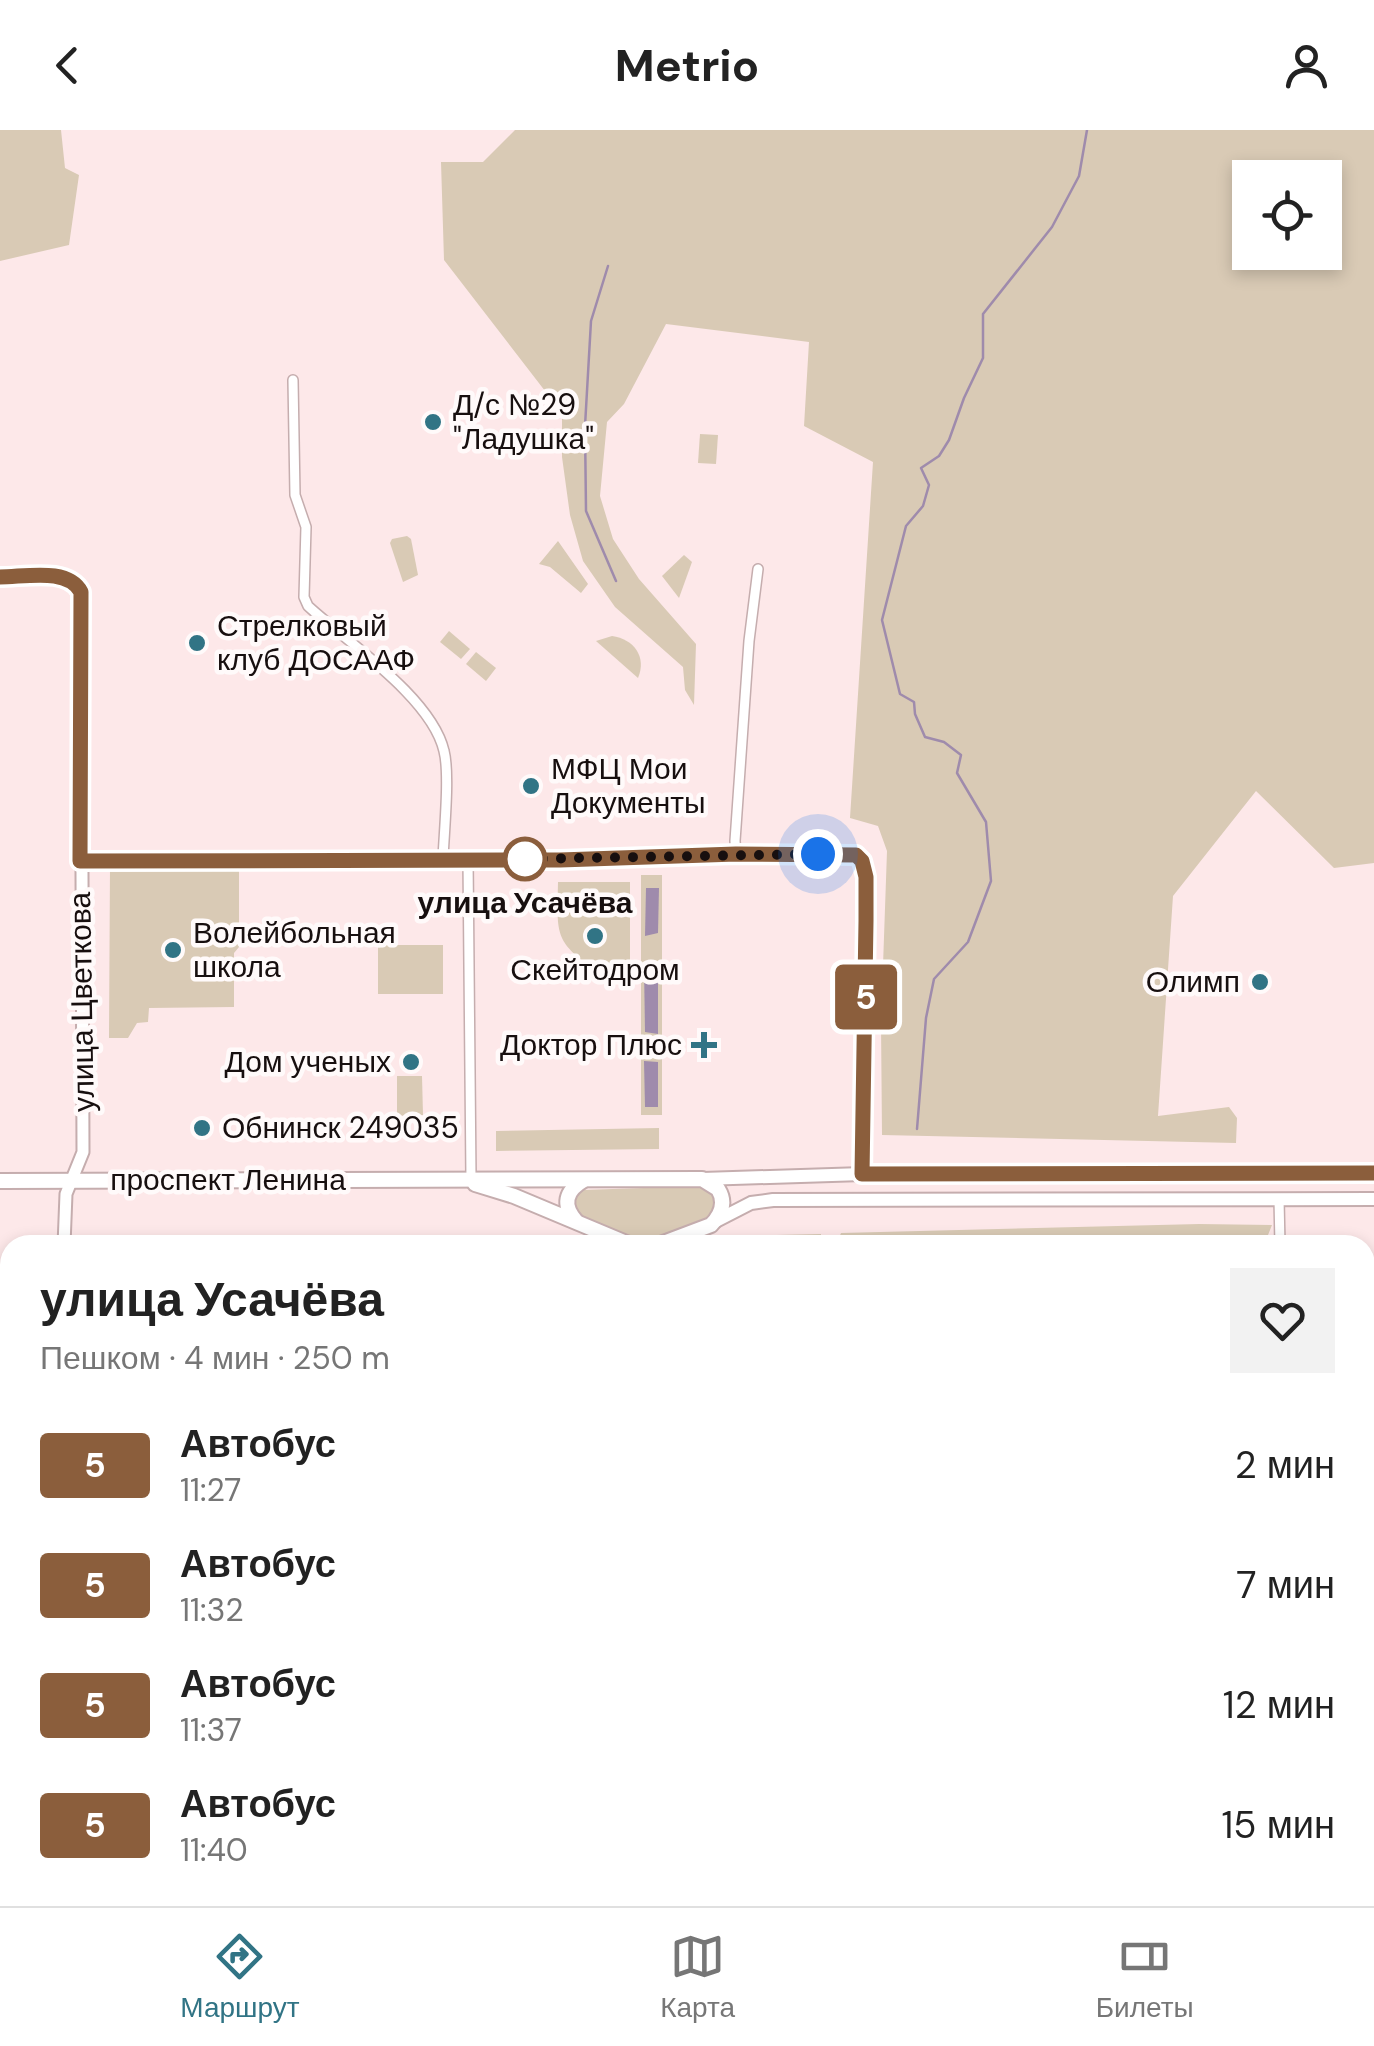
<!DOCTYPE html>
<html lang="ru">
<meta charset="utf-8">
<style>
body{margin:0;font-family:"DM Sans",sans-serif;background:#f2f2f2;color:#222;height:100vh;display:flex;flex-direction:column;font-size:38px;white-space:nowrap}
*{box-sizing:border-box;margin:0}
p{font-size:32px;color:#767676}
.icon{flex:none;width:55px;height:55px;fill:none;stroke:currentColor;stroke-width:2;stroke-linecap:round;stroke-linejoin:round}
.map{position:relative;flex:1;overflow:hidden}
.drawer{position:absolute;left:0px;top:1105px;width:1375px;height:672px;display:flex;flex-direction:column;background:#fff;border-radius:30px 30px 0 0;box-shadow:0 5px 15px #0003}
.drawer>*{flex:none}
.badge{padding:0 20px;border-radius:8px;font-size:35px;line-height:65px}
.fabs{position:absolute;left:1232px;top:30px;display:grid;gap:20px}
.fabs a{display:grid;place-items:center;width:110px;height:110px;border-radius:0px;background:#fff;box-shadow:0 5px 15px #0003;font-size:50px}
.you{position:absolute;width:50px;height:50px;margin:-25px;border:8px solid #fff;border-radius:50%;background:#1a73e8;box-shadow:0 0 0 15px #1a73e833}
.map>.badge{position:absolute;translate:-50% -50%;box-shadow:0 0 0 5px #fff}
.round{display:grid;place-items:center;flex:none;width:105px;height:105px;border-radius:0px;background:#f2f2f2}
.headline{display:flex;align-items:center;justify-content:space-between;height:170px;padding:0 40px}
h1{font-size:48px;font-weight:700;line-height:75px}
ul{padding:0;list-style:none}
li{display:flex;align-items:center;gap:30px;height:120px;padding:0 40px}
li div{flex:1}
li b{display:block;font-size:38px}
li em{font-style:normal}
li .badge{min-width:110px;font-weight:700;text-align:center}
header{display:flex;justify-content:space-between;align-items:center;height:130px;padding:0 40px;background:#fff;font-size:45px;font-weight:700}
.dock{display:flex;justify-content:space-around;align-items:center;height:140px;border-top:2px solid #e0e0e0;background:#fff;font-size:28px;color:#767676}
.dock a{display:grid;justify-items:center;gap:5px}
.dock .selected{color:#317485}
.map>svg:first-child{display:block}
.green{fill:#d9cab5;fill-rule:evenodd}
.water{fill:#9f8bac}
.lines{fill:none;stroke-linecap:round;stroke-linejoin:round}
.stream{stroke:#9f8bac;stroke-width:2.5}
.minor-casing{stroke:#c5adae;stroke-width:12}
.tertiary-casing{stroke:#c5adae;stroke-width:15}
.secondary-casing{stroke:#c5adae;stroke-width:16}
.primary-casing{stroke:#c5adae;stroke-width:18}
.minor{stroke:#fff;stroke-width:9}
.tertiary{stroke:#fff;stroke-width:11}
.secondary{stroke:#fff;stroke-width:12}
.primary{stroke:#fff;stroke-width:14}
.line-casing{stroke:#fff;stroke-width:22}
.line{stroke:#8b5e3c;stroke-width:15}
.walk{stroke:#170f0f;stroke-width:10;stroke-dasharray:0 18}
.poi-dot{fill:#317485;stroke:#fffafa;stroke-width:4}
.stop-dot{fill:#fff;stroke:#8b5e3c;stroke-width:5}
.labels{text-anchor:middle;stroke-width:9;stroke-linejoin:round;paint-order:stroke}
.poi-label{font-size:30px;fill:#170f0f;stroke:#fffafa;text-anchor:start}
.stop-label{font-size:30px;font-weight:bold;fill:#170f0f;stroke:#fffafa}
.street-label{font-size:30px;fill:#170f0f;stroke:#fffafa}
</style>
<header><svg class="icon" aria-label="back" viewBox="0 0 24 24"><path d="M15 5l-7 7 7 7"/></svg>Metrio<svg class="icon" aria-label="person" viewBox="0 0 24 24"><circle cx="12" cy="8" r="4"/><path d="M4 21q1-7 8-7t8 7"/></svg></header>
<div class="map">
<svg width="1374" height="1776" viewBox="0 0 1374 1776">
<rect width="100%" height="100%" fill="#fde8e9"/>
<g class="green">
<path d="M0,0H61L65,38L79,45L69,115L0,131Z"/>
<path d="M515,0H1374V733L1334,738L1256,661L1173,766L1158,986L1229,977L1237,988L1236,1013L882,1005L881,893L887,721L878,696L850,688L873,332L804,296L809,212L666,194L624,274L607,292L600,366L613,409L639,449L696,514L694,575L685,560L683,537L615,477L583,431L570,385L562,327V283L444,130L441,32H483ZM1250,48H1325V122H1250Z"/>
<path d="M700,304L718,305L716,334L698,333Z"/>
<path d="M407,406L411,409L418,445L403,452L390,413L392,409Z"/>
<path d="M558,411L588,454L581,463L550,437L539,434Z"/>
<path d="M684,425L692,432L679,468L662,446Z"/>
<path d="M449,501L470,519L461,529L440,512Z"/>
<path d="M612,506C634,509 647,527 638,548L596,511Z"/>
<path d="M476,522L496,538L486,551L466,534Z"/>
<path d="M110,736H239V817L234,823V877L149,878L148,892L137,893L128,908H109Z"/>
<rect x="641" y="745" width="21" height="240"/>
<path d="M558,752H630V841L600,844C554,811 557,807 558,752Z"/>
<rect x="378" y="815" width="65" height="49"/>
<path d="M397,946H422L423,985L397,986Z"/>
<path d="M659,998V1019L496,1021V1001Z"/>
<path d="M705,1056L710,1058L718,1069C716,1074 716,1079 713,1084C706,1093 659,1113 648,1113C635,1114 622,1105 611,1100C593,1092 561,1083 582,1060Z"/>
<path d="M1199,1094L1272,1095L1264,1115H925L924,1108H839L841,1103Z"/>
<path d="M821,1104V1115H760L776,1105Z"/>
</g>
<g class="water">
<path d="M646,758H659L658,803L645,806Z"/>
<path d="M658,835V904L645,902L644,836Z"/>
<path d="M644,931L658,932V977H645Z"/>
</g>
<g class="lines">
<g class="stream">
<path d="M608,136L591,191L585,296L586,381L616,451"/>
<path d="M917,999L926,888L934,849L968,812L991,751L986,692L957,643L961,625L944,612L925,607L915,584L914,572L900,564L882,490L906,396L923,376L929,355L921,338L939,326L949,310L964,268L983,228V184L1052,97L1079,46L1087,0"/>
</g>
<g class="minor-casing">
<g id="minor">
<path d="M293,250L295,365L306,397L304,467L308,476C347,512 432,568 444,621C450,644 444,702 443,729"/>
<path d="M736,724L735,711L749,511L758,439"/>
<path d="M468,729L471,1048"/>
<path d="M80,731L560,730L736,724L855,725L862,731L865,747L863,1044"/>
<path d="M1279,1069L1280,1115"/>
<path d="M1365,1678H1374"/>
<path d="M1138,1768L1141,1776"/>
</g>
</g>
<g class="tertiary-casing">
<g id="tertiary">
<path d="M0,447C25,447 68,437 81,462L83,1022L66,1064L64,1115"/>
<path d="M0,1520H10"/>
</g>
</g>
<g class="secondary-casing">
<g id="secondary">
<path d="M702,1049L863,1044L1374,1043"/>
<path d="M716,1091L751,1073L773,1070L1374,1069"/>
<path d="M1365,1726H1374"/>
<path d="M1365,1743H1374"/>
<path d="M1181,1776L1197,1768"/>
<path d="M1220,1776L1241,1768"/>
</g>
</g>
<g class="primary-casing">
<g id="primary">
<path d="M0,1051L702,1049L718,1059C726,1072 722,1084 711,1095L658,1115"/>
<path d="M475,1054L514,1066L631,1115"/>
<path d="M576,1091C562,1075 565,1061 584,1050"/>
<path d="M645,1776V1768"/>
<path d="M658,1776V1768"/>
</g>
</g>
<use href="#minor" class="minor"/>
<use href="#tertiary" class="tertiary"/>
<use href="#secondary" class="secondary"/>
<use href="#primary" class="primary"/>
</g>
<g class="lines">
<g class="line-casing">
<path id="line" d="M0,447C25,447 68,437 81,462L80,731L560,730L736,724L856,725L862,731L866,747V791L862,1044L1374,1043"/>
</g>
<use href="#line" class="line"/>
<path class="walk" d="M525,729L818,724"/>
</g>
<g class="poi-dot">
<circle cx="433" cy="292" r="10"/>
<circle cx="197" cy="513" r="10"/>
<circle cx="531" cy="656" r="10"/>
<circle cx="595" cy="806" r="10"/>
<circle cx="173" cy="820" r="10"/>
<circle cx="1260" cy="852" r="10"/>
<path d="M699 900h10v10h10v10h-10v10h-10v-10h-10v-10h10z"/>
<circle cx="411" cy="932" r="10"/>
<circle cx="202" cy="998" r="10"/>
</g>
<circle class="stop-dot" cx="525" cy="729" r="20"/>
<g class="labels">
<g class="poi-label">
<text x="453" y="285">Д/с №29<tspan x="453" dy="34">"Ладушка"</tspan></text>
<text x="217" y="506">Стрелковый<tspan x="217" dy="34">клуб ДОСААФ</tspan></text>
<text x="551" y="649">МФЦ Мои<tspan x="551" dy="34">Документы</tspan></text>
<text x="193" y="813">Волейбольная<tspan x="193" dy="34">школа</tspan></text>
<text x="595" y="850" text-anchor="middle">Скейтодром</text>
<text x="1240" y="862" text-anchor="end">Олимп</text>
<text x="682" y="925" text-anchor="end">Доктор Плюс</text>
<text x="391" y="942" text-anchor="end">Дом ученых</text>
<text x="222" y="1008">Обнинск 249035</text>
</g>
<g class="stop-label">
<text x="525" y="783">улица Усачёва</text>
</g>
<g class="street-label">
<text transform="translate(82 872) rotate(-91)" y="10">улица Цветкова</text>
<text x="228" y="1060">проспект Ленина</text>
</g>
</g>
</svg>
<div class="fabs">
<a><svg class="icon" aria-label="locate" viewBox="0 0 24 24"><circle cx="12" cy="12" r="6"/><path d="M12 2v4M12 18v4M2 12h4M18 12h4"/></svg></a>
</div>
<div class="you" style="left:818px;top:724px"></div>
<b class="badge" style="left:866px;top:867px;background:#8b5e3c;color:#fff">5</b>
<section class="drawer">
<div class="headline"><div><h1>улица Усачёва</h1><p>Пешком · 4 мин · 250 m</p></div><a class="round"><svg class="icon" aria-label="heart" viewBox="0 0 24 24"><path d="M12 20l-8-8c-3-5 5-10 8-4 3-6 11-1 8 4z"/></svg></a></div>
<ul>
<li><span class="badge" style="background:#8b5e3c;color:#fff">5</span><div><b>Автобус</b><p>11:27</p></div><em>2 мин</em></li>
<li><span class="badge" style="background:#8b5e3c;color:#fff">5</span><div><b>Автобус</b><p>11:32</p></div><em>7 мин</em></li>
<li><span class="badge" style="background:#8b5e3c;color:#fff">5</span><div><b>Автобус</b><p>11:37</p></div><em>12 мин</em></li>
<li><span class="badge" style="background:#8b5e3c;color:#fff">5</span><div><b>Автобус</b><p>11:40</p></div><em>15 мин</em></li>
</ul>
</section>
</div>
<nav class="dock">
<a class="selected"><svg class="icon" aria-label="directions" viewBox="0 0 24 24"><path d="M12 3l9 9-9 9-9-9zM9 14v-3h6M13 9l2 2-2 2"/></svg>Маршрут</a>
<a><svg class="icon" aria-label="map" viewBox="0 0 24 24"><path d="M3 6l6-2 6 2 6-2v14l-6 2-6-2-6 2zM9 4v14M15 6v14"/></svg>Карта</a>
<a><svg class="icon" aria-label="tickets" viewBox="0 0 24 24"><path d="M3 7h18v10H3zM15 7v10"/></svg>Билеты</a>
</nav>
